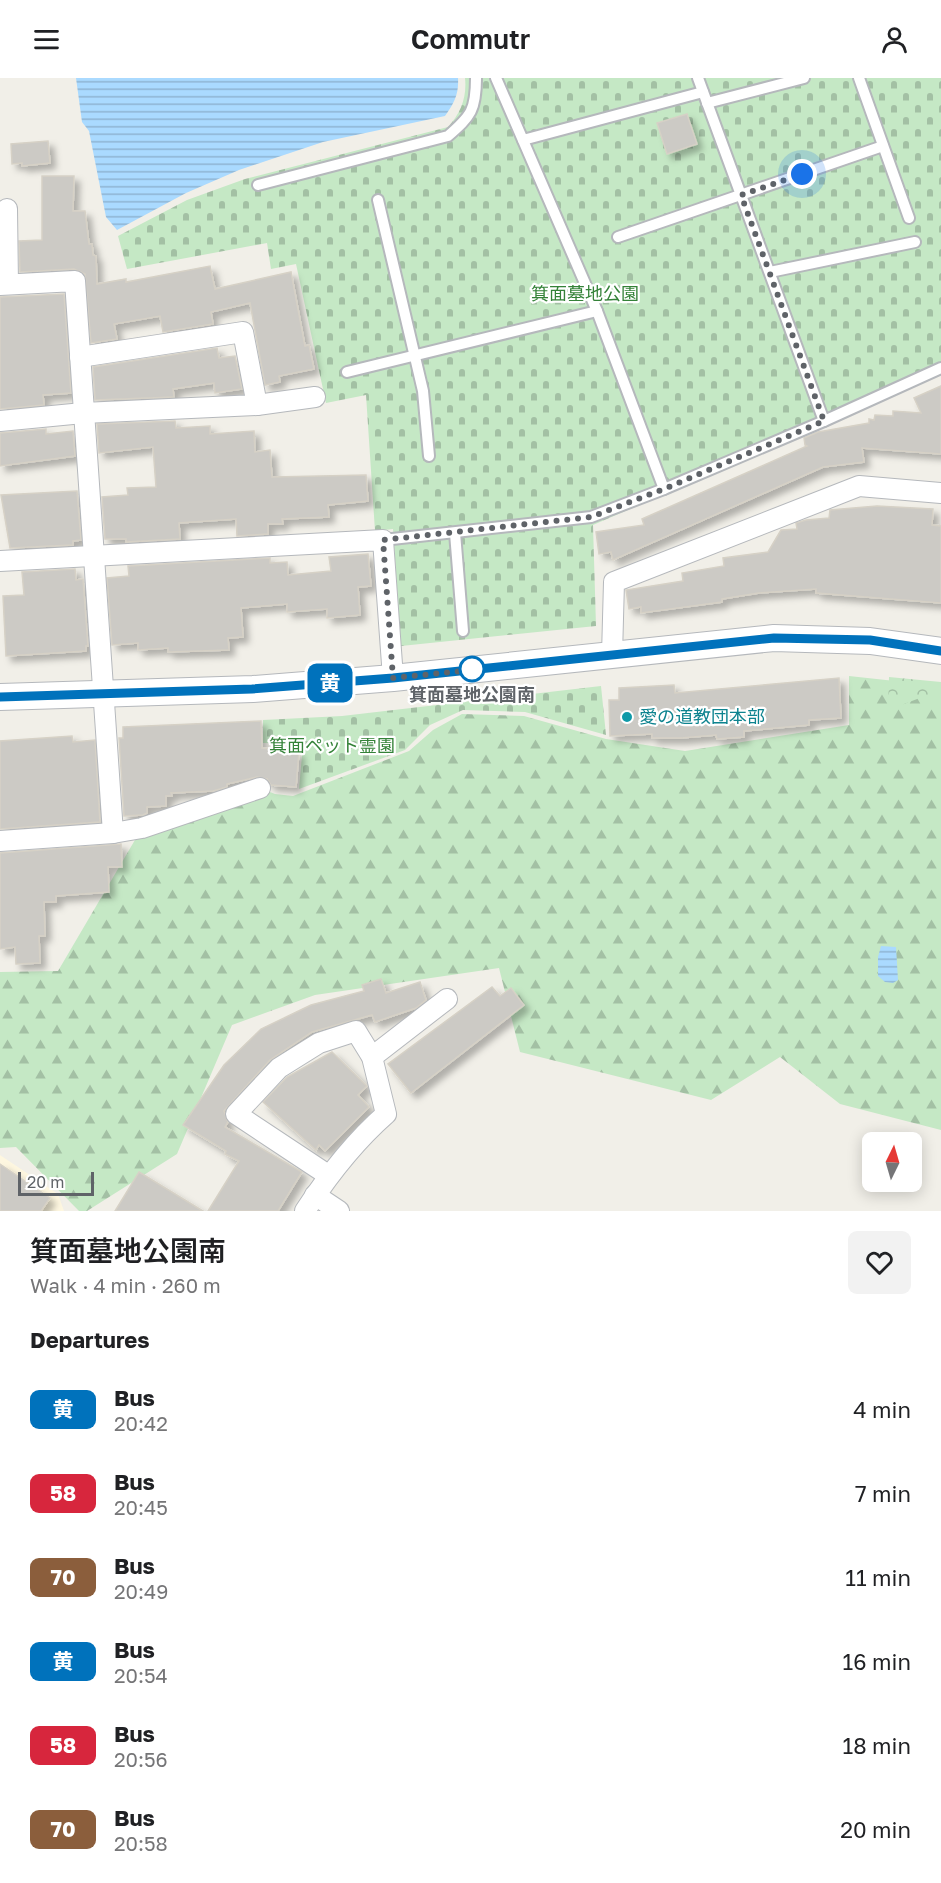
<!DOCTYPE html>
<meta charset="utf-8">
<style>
body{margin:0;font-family:"Golos Text","Noto Sans JP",sans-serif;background:#f2f2f2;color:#202124;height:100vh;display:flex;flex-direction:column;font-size:22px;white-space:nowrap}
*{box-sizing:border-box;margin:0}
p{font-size:20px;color:#757577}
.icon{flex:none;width:33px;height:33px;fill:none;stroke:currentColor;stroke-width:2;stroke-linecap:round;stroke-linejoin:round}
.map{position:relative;height:1133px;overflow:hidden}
.side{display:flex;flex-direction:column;background:#fff;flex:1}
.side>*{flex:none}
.badge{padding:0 12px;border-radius:9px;font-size:21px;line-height:39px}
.needle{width:39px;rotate:5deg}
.controls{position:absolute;left:862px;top:1054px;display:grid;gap:12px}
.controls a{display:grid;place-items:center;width:60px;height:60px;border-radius:9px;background:#fff;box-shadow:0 3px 15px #0003;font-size:30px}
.scale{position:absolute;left:18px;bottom:15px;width:76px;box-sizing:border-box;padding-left:6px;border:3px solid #5f6368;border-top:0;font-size:16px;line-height:21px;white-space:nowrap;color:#5f6368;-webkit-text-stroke:4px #fff;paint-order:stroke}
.you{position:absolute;width:30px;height:30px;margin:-15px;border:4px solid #fff;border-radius:50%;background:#1a73e8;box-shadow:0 0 0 9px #1a73e833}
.map>.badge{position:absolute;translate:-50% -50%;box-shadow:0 0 0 3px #fff}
h2{padding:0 30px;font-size:22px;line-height:54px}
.round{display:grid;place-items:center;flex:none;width:63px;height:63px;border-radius:9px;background:#f2f2f2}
.summary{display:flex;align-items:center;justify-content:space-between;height:102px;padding:0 30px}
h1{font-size:28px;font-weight:600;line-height:45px}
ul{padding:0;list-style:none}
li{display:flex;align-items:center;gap:18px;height:84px;padding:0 30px}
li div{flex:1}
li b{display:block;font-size:22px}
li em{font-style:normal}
li .badge{min-width:66px;font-weight:700;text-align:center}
header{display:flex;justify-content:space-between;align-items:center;height:78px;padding:0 30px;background:#fff;font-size:27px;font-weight:600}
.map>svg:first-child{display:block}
.commercial{fill:#fef7e0}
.forest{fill:url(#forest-firs)}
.cemetery{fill:url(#cemetery-stones)}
.park{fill:url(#park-crowns)}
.water{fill:url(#water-rules)}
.building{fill:#cccac5;stroke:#d6d1c6;stroke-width:1.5;filter:url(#shadow)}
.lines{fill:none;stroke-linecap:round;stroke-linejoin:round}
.service-casing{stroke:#b5b8bc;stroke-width:14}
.minor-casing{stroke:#b5b8bc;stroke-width:22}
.tertiary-casing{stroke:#b5b8bc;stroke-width:28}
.service{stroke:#fff;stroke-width:10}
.minor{stroke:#fff;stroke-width:20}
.tertiary{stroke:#fff;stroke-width:26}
.line-casing{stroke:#fff;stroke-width:14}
.line{stroke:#0072bc;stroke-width:9}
.walk{stroke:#5f6368;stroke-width:6;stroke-dasharray:0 10.8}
.stop-dot{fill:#fff;stroke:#0072bc;stroke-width:3}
.culture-dot{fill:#0f9aa8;stroke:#fff;stroke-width:2}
.labels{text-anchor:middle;stroke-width:4.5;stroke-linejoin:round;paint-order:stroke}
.park-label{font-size:18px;fill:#348238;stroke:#fff}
.stop-label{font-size:18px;font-weight:bold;fill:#5f6368;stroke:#fff}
.culture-label{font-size:18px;fill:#0d838f;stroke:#fff;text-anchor:start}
</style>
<header><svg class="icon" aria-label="menu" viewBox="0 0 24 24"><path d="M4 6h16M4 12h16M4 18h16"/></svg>Commutr<svg class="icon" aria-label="person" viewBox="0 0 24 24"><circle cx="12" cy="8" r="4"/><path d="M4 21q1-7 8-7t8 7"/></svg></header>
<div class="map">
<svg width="941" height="1133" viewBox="0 0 941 1133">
<defs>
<pattern id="forest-firs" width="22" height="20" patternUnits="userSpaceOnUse" patternTransform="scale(1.5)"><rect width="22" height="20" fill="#c5e8c5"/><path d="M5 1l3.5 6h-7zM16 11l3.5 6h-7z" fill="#a3c0a4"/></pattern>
<pattern id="cemetery-stones" width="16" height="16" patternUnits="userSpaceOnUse" patternTransform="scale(1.5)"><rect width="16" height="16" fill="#c5e8c5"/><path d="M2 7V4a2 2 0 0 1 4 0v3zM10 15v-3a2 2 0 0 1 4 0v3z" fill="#a3c0a4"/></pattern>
<pattern id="park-crowns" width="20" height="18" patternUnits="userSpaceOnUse" patternTransform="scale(1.5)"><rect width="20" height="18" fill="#c5e8c5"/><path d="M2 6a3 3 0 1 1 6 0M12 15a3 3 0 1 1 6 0" fill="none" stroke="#a3c0a4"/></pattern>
<pattern id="water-rules" width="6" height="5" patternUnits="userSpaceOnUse" patternTransform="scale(1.5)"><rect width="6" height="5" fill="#aadaff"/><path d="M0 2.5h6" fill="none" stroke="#8eb4d2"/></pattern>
<filter id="shadow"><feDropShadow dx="5.5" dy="5.5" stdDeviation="3" flood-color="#0004"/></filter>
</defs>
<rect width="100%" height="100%" fill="#f1efe8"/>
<path class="commercial" d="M0,1077L58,1116L64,1133H0Z"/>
<path class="forest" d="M849,598L941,608V1052L840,1026L780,979L711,1022L520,974L499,890L315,917L232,947L177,1076L87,1133H79L16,1069L0,1070V894L58,893L142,750L260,710L275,716L293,718L409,673L433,652L462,636L524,638L606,661L685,673L849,647Z"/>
<g class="cemetery">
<path d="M465,0H941V297L593,447L596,548L401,568L393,451L375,453L366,317L326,325L296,186L271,191L267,165L127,191L118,158L187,122L245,101L448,49C461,35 467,19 465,0Z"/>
<path d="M601,608L606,657L525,634L463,632L430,647L405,672L299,711L303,666L263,665V642L342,638Z"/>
</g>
<path class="park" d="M889,599L941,604V612L888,632Z"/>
<g class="water">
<path d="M76,0H458C459,16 454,25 445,38L323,64L239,92L186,115L117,152L106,139L89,53L82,44Z"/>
<path d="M881,868L896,869L898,902L893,905L885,904L878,898V879Z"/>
</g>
<g class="building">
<path d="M687,36L697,66L667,76L657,45Z"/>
<path d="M48,63L50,85L22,88V85L12,86L11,66Z"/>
<path d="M42,98H74L73,133H85L89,166H92L93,177L96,178L97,206L126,201V204L210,188L215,211L291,194L305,268L309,267L314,291L279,298L280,304L265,307L250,225L211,234L213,246L163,254L160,238L114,246L117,261L91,265L85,196L74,191L20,194L19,163L42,162Z"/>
<path d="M64,216L71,315L43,317L44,327L0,331V219Z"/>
<path d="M217,270L219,280L235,278L242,311L215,315L214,305L173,311L174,319L95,322L93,289Z"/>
<path d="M941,308V376L862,370L864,384L823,389L613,482L611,474L599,476L596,454L644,447L642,441L807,368L805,367L804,360L818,354L869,345V341L874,342L875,337L893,338V333L921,335L914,320Z"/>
<path d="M175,343L176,350L210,348V356L254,353L255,374L270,372L272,399L366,397L368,423L328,427L329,439L282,441L283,446H268V456L237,458L236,441L179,445L180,461L126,464V461H105L102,419L128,417L127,410L156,409L153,369L99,375L97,346Z"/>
<path d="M46,351V356L73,353L75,378L0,388V355Z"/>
<path d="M77,413L81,462L73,463V467L10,470L1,417Z"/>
<path d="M877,428L933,431L932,447L941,448V525L816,515V511L759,515L722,521V524L641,535V529L629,531L626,512L683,503L682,495L724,488L723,480L768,474L781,452L797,451L796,445L806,442L829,440L830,432Z"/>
<path d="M368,476L371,508L358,509L360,537L327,540V531L287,534V526L241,530L243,559L228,560L229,572L168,574V570L138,572V565L112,567L107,500L129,498L128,488L270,480V485L287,484L288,497L331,493L329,479Z"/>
<path d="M75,491L76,502L83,501L88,568H86V573L6,578L3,518L24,517L22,494Z"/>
<path d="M839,600L841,640L809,642V647L744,653V659L717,661L716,657L681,660H652V656L610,658L609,622H619V610L674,607L675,615Z"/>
<path d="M261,643L262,670L299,674L296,709L271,707L267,701L257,699L227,706V709L213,713L171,715L172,718H166V728L147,729V735L143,737L124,738L119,660H123V649Z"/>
<path d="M72,658L73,664L95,662L100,744L0,751V663Z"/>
<path d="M121,766L122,789H108L109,814L56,818V824H44L45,858H39L40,885L16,886L15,869L0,871V775Z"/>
<path d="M381,901L386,915L420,904L426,922L416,930L375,944L372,937L312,954L270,982L224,1033L228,1044L225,1049L302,1094L278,1133H208L239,1083L225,1076L226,1073L183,1047L224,987L261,951L311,927L364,913L362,907Z"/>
<path d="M492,909L500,918L511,910L524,927L411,1015L388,986Z"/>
<path d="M332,974L367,1008L358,1017L369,1029L325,1073L319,1067L316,1072L263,1024L287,999Z"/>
<path d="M0,1086L50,1120L41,1133H0Z"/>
<path d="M139,1094L203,1133H115Z"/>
</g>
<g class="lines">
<g class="service-casing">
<g id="service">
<path d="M496,0L597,233L664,411"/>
<path d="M698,0L824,343"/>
<path d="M859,0L909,140"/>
<path d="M707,25L804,0"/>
<path d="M523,62L703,14"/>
<path d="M258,107L448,58C471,38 476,32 476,0"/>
<path d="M378,122L423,313L429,378"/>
<path d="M618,159L883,68"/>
<path d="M770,194L915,164"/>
<path d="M347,294L597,233"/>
<path d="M455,455L463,553"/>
<path d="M383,462L591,439L664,411L824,343L941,290"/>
</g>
</g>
<g class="minor-casing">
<g id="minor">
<path d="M7,131L8,206"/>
<path d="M0,207L75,203L113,755"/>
<path d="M257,327L315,319"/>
<path d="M0,343L83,335L257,327L243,254L80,279"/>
<path d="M0,483L383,462L393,600"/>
<path d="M612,577L614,504L859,408L941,415"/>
<path d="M0,763L113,755L142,750L260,710"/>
<path d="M372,979L447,921"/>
<path d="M315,1117L339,1133"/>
<path d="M305,1133C329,1096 353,1065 386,1036L372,979L356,953L319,965L279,990L236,1036L328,1097"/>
</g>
</g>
<g class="tertiary-casing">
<path id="tertiary" d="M0,619L253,611L393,600L774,560L870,563L941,573"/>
</g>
<use href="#service" class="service"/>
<use href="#minor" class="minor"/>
<use href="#tertiary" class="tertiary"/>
</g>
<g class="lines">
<g class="line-casing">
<path id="line" d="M0,619L252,611L393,600L774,560L870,562L941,573"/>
</g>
<use href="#line" class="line"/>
<path class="walk" d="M472,591H481L393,600L383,462L591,439L664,411L824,343L741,117L802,96"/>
</g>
<circle class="stop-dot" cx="472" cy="591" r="12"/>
<circle class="culture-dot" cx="627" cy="639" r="6"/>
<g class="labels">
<g class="park-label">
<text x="585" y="222">箕面墓地公園</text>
<text x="332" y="674">箕面ペット霊園</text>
</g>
<g class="stop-label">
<text x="472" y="623">箕面墓地公園南</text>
</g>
<g class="culture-label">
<text x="639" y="645">愛の道教団本部</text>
</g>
</g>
</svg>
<div class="controls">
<a><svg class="needle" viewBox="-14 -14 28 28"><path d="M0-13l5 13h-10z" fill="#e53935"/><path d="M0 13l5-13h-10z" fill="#757577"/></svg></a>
</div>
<div class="scale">20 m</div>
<div class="you" style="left:802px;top:96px"></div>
<b class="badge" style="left:330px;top:605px;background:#0072bc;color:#fff">黄</b>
</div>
<section class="side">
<div class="summary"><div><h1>箕面墓地公園南</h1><p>Walk · 4 min · 260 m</p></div><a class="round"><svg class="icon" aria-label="heart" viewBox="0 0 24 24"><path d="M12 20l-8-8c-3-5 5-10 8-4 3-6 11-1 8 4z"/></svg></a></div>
<h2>Departures</h2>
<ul>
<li><span class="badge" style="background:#0072bc;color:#fff">黄</span><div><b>Bus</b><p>20:42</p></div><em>4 min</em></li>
<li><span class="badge" style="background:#d7263d;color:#fff">58</span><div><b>Bus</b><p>20:45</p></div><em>7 min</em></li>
<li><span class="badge" style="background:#8b5e3c;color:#fff">70</span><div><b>Bus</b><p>20:49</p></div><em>11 min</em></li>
<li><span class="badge" style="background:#0072bc;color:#fff">黄</span><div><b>Bus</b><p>20:54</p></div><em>16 min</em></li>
<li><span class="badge" style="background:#d7263d;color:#fff">58</span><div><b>Bus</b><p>20:56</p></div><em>18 min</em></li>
<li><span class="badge" style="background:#8b5e3c;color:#fff">70</span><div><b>Bus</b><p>20:58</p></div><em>20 min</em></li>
</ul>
</section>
